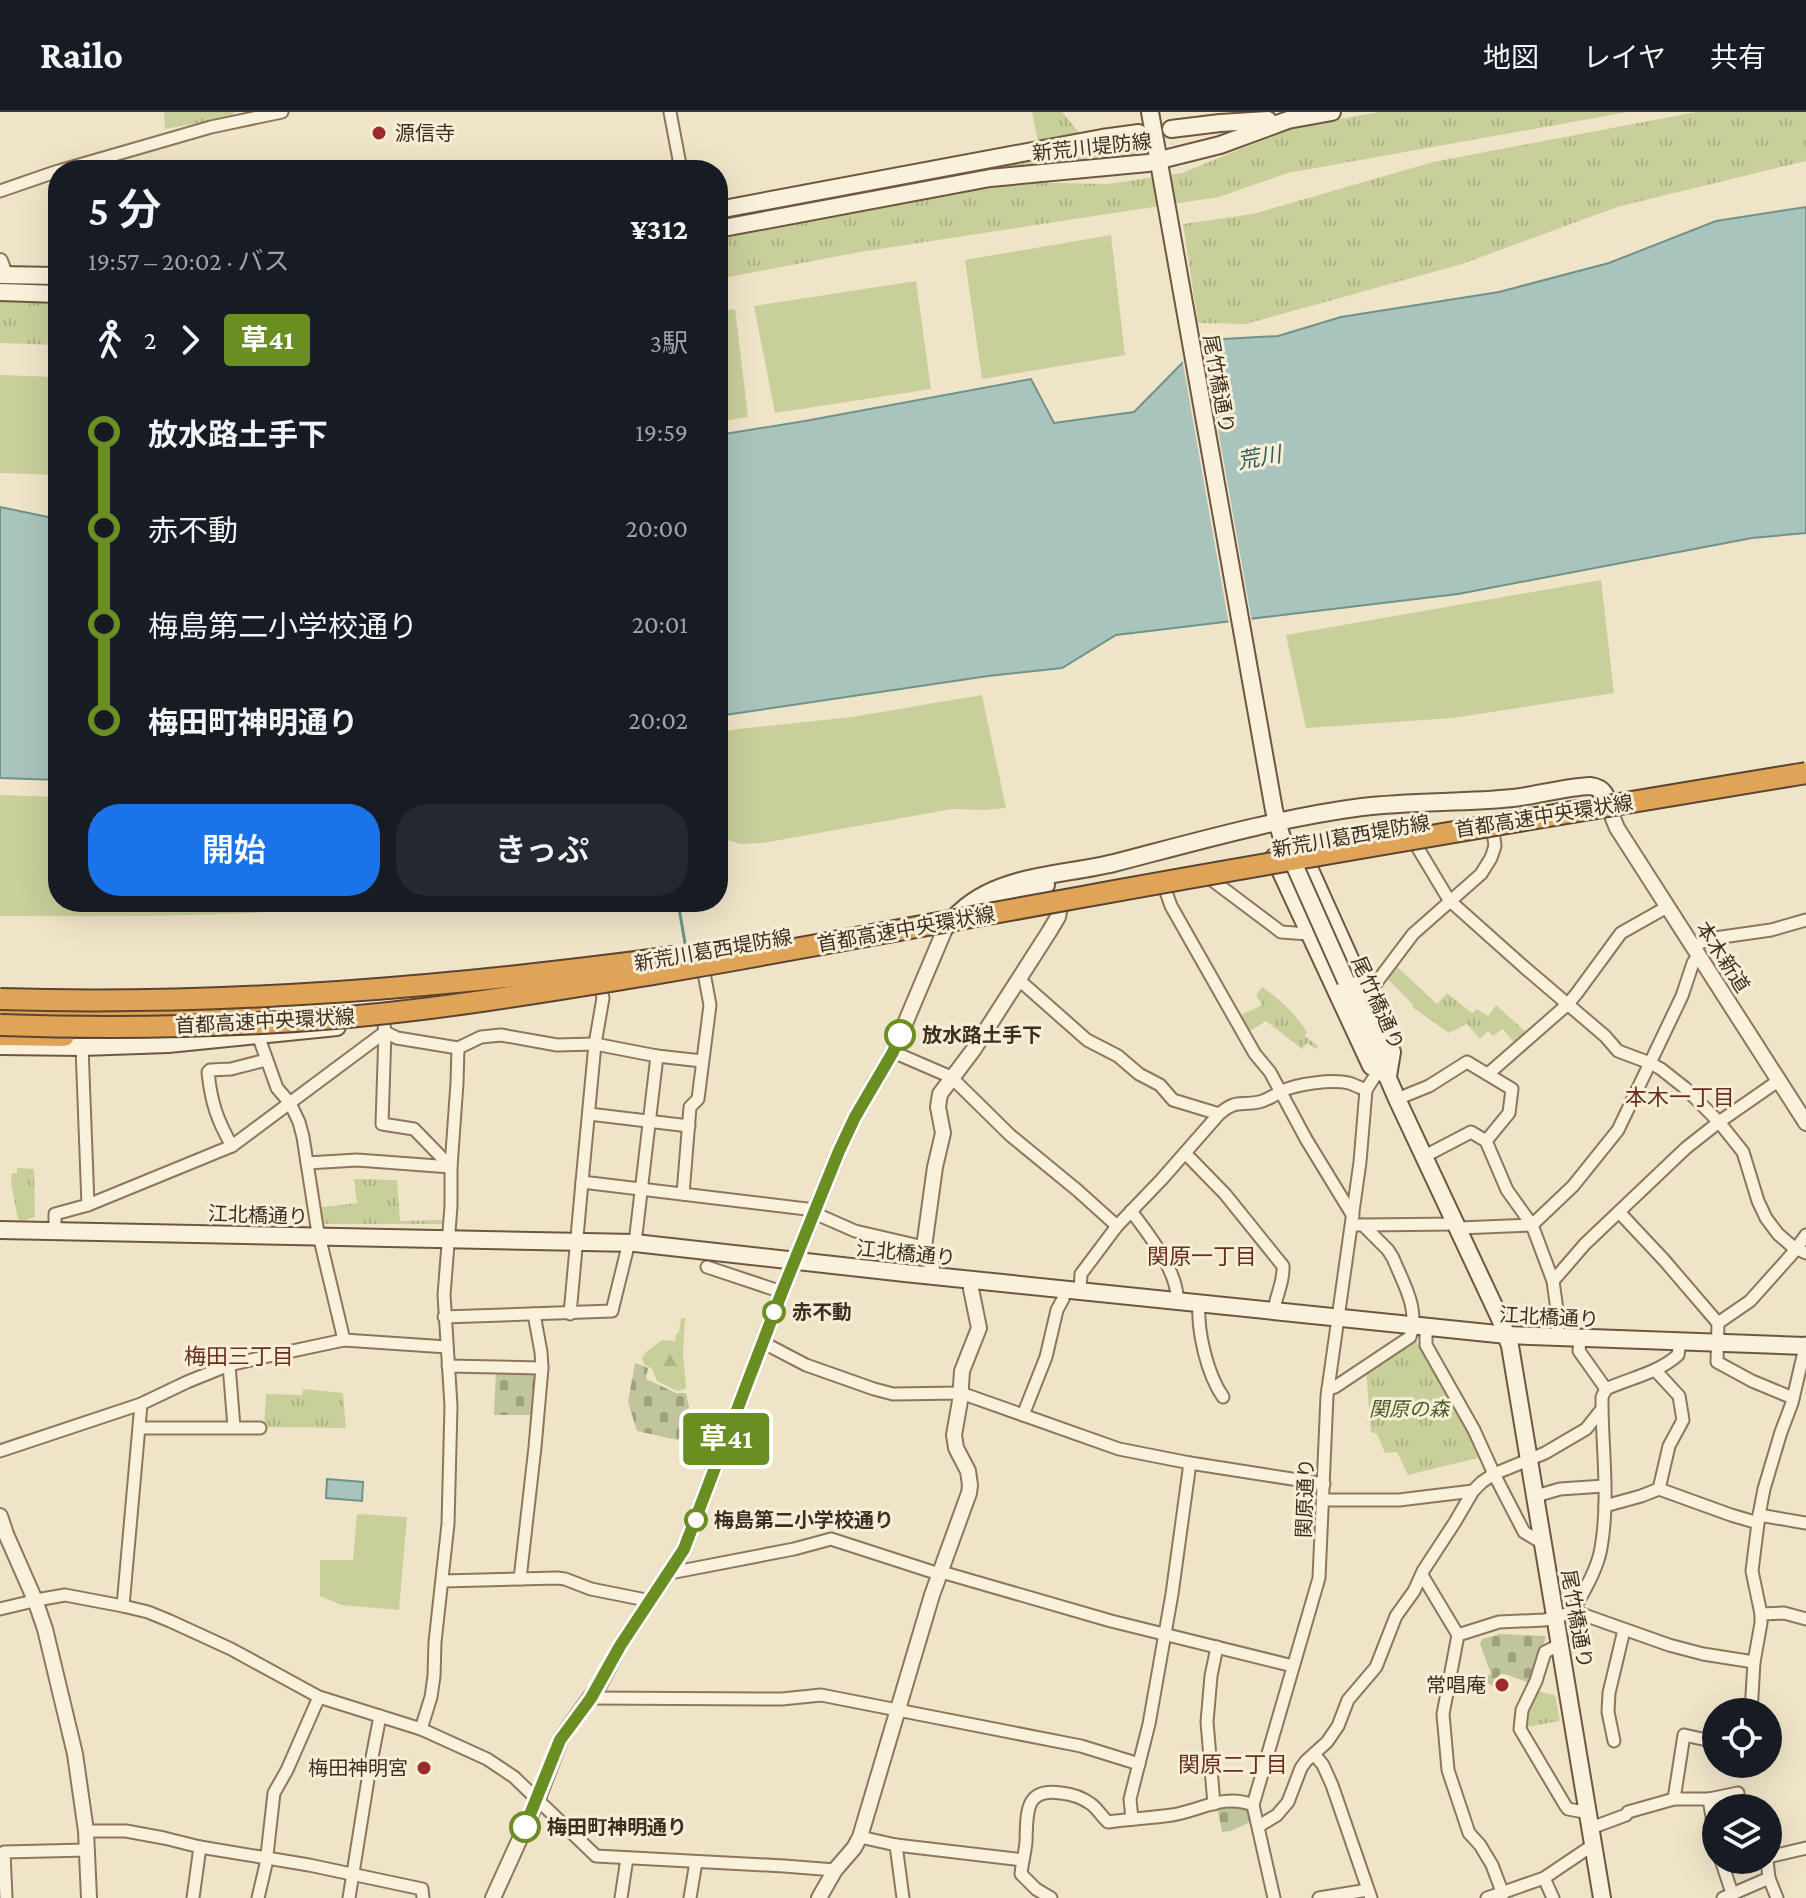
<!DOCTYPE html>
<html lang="ja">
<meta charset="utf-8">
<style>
body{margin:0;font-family:"Crimson Pro","Noto Sans JP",serif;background:#242831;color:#f1f3f6;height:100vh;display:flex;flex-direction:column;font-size:30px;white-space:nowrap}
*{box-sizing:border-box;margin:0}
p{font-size:26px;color:#9ea1a6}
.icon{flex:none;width:44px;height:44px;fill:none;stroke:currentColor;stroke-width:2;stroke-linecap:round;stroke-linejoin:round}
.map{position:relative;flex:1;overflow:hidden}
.panel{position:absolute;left:48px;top:48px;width:680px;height:752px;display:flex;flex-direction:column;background:#171b24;border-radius:32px;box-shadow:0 8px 32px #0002}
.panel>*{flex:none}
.badge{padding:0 16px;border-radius:6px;font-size:28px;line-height:52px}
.controls{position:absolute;left:1702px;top:1586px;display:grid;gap:16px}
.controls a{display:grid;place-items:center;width:80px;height:80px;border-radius:50%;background:#171b24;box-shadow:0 8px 32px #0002;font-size:40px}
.map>.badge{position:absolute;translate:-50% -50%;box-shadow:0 0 0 4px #fff}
.legs{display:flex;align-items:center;gap:12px;height:88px;padding:0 40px;font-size:26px}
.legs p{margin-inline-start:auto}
.overview{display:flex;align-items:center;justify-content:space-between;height:136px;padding:0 40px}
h1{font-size:44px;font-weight:600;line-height:60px}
.primary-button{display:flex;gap:16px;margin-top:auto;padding:16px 40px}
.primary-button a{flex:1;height:92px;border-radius:32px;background:#1a73e8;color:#fff;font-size:32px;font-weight:600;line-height:92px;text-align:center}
.primary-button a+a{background:#242831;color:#f1f3f6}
ul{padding:0 40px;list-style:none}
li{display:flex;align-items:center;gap:28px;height:96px;font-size:30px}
li i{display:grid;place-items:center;width:12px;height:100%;margin:0 10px;background:currentColor}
li i::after{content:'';width:20px;height:20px;margin:-10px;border:6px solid;border-radius:50%;background:#171b24}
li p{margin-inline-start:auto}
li:first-child i{background:linear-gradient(#0000 50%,currentColor 0)}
li:last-child i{background:linear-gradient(currentColor 50%,#0000 0)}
header{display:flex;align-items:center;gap:48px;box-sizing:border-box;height:112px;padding:0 40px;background:#171b24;border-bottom:2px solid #363941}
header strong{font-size:38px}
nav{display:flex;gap:44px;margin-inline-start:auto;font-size:28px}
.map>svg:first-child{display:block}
.grass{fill:url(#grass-tufts)}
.forest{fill:url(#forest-firs)}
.cemetery{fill:url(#cemetery-stones)}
.garden{fill:#c9cf9b}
.water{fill:#a9c4bc;stroke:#6f938a;stroke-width:2}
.pier{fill:#f0e4c8}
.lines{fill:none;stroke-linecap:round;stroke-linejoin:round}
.stream{stroke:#6f938a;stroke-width:3}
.minor-casing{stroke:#8d765c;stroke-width:15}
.tertiary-casing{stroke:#8d765c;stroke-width:18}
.secondary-casing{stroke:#6f573f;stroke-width:20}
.motorway-casing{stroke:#5b4430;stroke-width:24}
.minor{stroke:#faf1dc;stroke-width:11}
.tertiary{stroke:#faf1dc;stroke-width:14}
.secondary{stroke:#faf1dc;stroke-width:16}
.motorway{stroke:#e0a458;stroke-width:20}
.secondary-bridge-casing{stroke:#6f573f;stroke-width:20;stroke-linecap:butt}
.motorway-bridge-casing{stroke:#5b4430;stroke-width:24;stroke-linecap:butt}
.secondary-bridge{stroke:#faf1dc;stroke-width:16}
.motorway-bridge{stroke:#e0a458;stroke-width:20}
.line-1-casing{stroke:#fff;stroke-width:18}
.line-1{stroke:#6b8e23;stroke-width:12}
.poi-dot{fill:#9e2a2b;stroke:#f7eed8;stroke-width:3}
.stop-1-dot{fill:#fff;stroke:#6b8e23;stroke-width:4}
.labels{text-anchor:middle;stroke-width:6;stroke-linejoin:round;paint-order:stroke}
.poi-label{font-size:20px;fill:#3d2e20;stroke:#f7eed8;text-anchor:end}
.street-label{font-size:20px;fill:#3d2e20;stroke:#f7eed8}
.stop-label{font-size:20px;font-weight:bold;fill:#3d2e20;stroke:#f7eed8;text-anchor:start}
.park-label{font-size:20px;font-style:italic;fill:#4d5a26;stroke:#f7eed8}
.water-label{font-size:22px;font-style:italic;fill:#2f5d5a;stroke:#f7eed8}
.neighbourhood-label{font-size:22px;fill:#6b2e1e;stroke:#f7eed8}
</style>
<header>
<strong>Railo</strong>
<nav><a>地図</a><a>レイヤ</a><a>共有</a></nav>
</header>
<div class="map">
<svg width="1806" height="1786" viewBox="0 0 1806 1786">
<defs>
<pattern id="grass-tufts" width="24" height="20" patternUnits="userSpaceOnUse" patternTransform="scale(2)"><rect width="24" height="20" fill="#c9cf9b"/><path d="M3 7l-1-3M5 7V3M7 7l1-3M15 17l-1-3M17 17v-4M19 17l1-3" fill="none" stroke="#aeb285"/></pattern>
<pattern id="forest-firs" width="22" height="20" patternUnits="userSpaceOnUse" patternTransform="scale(2)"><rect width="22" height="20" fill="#c9cf9b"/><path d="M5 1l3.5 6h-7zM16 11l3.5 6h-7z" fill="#aeb285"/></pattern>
<pattern id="cemetery-stones" width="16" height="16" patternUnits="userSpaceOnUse" patternTransform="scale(2)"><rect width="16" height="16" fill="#bfc49a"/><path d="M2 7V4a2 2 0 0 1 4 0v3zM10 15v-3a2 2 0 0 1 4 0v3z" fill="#9ca07d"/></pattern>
</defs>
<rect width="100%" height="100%" fill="#f0e4c8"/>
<g class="grass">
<path d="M164,0H235L230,5L165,17Z"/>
<path d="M1032,0H1062L1081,23L1038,30Z"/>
<path d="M1379,0H1628L1288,61L1219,85L860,140L718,167V122L995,70L1108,72L1182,61L1294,15Z"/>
<path d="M1696,0H1806V49L1617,95L1462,152L1246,212L1198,211L1183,112L1253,102L1433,50Z"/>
<path d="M1139,29L1140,37L1135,45L989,58L978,56L1050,41Z"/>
<path d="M0,187L58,188V233L0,231Z"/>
<path d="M1395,853L1437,892L1447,881L1472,901L1477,897L1488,904L1496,893L1528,922L1516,933L1503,917L1493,924L1488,919L1480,927L1467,912L1449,921L1412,895L1413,893L1386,865Z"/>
<path d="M1262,875C1281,888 1295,901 1307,920L1305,924L1318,934L1316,937L1307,931L1302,937L1266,909L1247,921L1239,904L1262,893L1256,883Z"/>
<path d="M17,1056L34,1057L35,1105L22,1109L18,1107L11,1071L12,1061H17Z"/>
<path d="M354,1067L397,1068L400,1109L443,1108L442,1112H320L316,1096L357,1091Z"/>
<path d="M1415,1227L1482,1345L1408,1363L1397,1340L1385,1341L1377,1322L1371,1320L1366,1259Z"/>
<path d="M303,1277L343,1281L346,1316L264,1315L266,1282L302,1283Z"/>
<path d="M1537,1579L1555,1583L1560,1609L1526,1615V1603Z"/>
</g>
<path class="forest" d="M681,1206H685L683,1242L686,1274L685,1277L677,1279L657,1269L652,1257L644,1252L642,1246L646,1240L662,1228L675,1229L676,1223L679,1220Z"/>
<g class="cemetery">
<path d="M635,1251L648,1256L646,1267L676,1281H686L689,1295L682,1329L637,1319L628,1290Z"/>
<path d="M496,1258L537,1259L535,1303H494Z"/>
<path d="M1500,1522L1546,1524L1532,1572L1505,1562H1500L1493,1574L1479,1566L1491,1562L1480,1532L1482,1527Z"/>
<path d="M1237,1692L1249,1698L1252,1709L1231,1719L1222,1720L1217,1695Z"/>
</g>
<g class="garden">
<path d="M1111,123L1125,243L982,267L965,148Z"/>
<path d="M916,169L931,277L775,301L754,194Z"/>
<path d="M735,197L748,305L718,310V200Z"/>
<path d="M0,263L58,265V363L0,361Z"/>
<path d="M1601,468L1614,581L1453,606L1306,616L1286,523Z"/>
<path d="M982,583L1006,696L985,698L952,697L763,731L740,732L725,727L718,691V621L738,617L852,605Z"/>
<path d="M0,683L58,685V790H391C262,805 130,805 0,804Z"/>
<path d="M357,1402L407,1405L399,1498L341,1493L320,1484V1448H353Z"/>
</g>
<g class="water">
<path d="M1806,95V421L1752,426L1458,482L1116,523L1062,556L988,564L718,604V323L805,309L1031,267L1054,311L1134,300L1205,228L1278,224L1341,205L1499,180L1609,151L1716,109Z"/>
<path d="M0,395L58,407V668L0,666Z"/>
<path d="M327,1367L363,1370L362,1389L326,1386Z"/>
</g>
<path class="pier" d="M1202,226L1252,510L1229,513L1182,246Z"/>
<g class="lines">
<path class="stream" d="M678,790L685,831"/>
<g class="minor-casing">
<g id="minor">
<path d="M670,0L681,58"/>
<path d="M62,58L211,15L282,0"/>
<path d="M0,79L58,59"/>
<path d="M1416,733L1449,788L1524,855L1605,924L1618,939L1650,951L1661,957L1685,976L1719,1010L1743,1040L1758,1089L1766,1106L1778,1122L1793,1135L1806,1141"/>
<path d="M1212,768L1281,820L1309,822"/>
<path d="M1165,777L1171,794L1255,942L1270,960L1306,1027L1353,1104"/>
<path d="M1693,835L1708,827L1771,818L1806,808"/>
<path d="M1018,867L1087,928L1118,944L1139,962L1160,973L1173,988L1219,1002"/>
<path d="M1367,883L1413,822L1481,762L1491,746L1495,734L1493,719"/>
<path d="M382,899L385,920L382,1012L414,1017L451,1055V1094L444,1183L451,1294L448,1412L435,1530L434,1564L431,1585L421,1617"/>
<path d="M258,923L277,976L290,991L299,1010L303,1025L317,1115L344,1228"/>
<path d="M82,935L88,1093"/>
<path d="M893,940L951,965L1010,1023L1077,1078L1117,1114"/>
<path d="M1488,962L1568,892L1577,881L1621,821L1667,795"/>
<path d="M1397,987L1429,974L1467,950L1512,977L1509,1001L1486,1029"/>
<path d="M589,1002L689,1014"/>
<path d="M232,1034C217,1008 211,990 208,960L210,958L231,957L266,948"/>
<path d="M1185,1041L1225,1082L1283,1154C1284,1171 1276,1182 1274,1199"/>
<path d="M1425,1044L1471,1020L1486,1029L1507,1078L1532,1113L1553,1169L1558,1205V1226"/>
<path d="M307,1051L357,1048L451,1055L457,971L458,936"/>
<path d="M582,1070L595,932L603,886L601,878"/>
<path d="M683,1082L690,995L698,987L710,893L704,861"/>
<path d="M1131,1099C1148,1121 1179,1161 1177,1189"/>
<path d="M1619,1100L1664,1148L1718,1211"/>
<path d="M814,1101L855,1119L924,1135"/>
<path d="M1363,1113L1457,1112"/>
<path d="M1459,1116L1532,1113L1573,1074L1618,1018L1682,884L1693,851L1698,844"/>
<path d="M55,1119V1102L88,1093L232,1034L385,920L397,926L458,936L481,925L501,923L557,933L595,932L657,944L702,949"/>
<path d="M635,1131L657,944"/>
<path d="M707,1155L782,1180"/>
<path d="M1553,1169L1585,1132L1686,1036L1719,1010L1778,969"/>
<path d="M1080,1179L1081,1162L1117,1114L1162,1067L1219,1002C1237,987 1239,994 1259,990C1268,988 1274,983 1282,979C1297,972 1332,967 1349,971C1355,973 1361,976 1366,978L1382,953"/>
<path d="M1199,1191C1197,1219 1207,1262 1223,1285"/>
<path d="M570,1202L582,1070L815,1098"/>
<path d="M444,1205L612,1199L629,1130"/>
<path d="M1426,1216V1233L1474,1318L1494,1362L1524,1420L1544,1432"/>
<path d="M1580,1227L1579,1239L1606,1277"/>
<path d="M762,1230L806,1253L874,1277L893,1282L961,1281L1119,1337L1190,1351L1324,1372"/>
<path d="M229,1253L234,1315"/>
<path d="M448,1254L542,1256"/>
<path d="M1655,1258L1679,1284L1683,1308L1669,1334L1659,1377"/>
<path d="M1328,1277L1335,1275L1410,1225C1420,1197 1403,1171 1393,1146L1388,1138L1363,1113H1352"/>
<path d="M1793,1286L1752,1269L1717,1250L1718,1211L1750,1189L1792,1142L1806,1123"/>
<path d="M1023,1303L1046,1245L1057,1198L1063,1187L1064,1178"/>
<path d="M140,1316H260"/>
<path d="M0,1339L141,1292L187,1270L229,1253L264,1245L344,1228L447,1235"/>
<path d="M1536,1384L1560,1377L1604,1374"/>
<path d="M1323,1388H1399L1473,1379"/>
<path d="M1605,1394L1641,1384L1659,1377L1731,1403L1758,1411"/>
<path d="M1759,1403L1806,1411"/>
<path d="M670,1461L794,1437L831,1427L933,1460L945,1461L1111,1509L1293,1554"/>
<path d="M1422,1463L1458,1523"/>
<path d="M520,1467L535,1335L542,1256L541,1240L534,1202"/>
<path d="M443,1469L557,1466L565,1467L591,1477L651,1489"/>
<path d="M123,1494L141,1292"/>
<path d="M0,1497L42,1487L65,1483L123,1494L148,1500L170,1509L231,1537L319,1585L421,1617L487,1647L514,1665L596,1744L784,1754L835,1758"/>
<path d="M1573,1499C1583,1481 1598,1456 1601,1436C1609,1391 1603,1343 1602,1297"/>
<path d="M1761,1502L1784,1501L1806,1507"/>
<path d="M1561,1532L1545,1540L1536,1569L1522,1598L1520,1617L1565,1693L1568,1697L1589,1701"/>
<path d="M591,1586L782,1587L821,1583L1081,1634L1139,1652"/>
<path d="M1751,1600L1754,1550L1761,1511V1502L1752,1459L1759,1403L1764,1377L1781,1320L1792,1291L1806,1231"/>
<path d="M1614,1629L1608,1600L1609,1581L1624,1518"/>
<path d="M1314,1642L1323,1653L1332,1673L1371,1786"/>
<path d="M1674,1687L1684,1623L1716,1630"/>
<path d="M1709,1687L1716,1729"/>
<path d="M1214,1692L1207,1610L1211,1564L1217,1535"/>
<path d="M1132,1707L1130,1687L1149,1612L1172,1482L1190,1351"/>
<path d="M1259,1714L1277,1703L1288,1690L1301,1656L1306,1649L1327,1630L1338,1614L1348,1588L1376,1555L1396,1504L1414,1479L1423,1459L1455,1410L1473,1379L1482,1370L1494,1362L1545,1341L1586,1317L1602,1297V1285L1606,1277C1630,1266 1658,1261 1678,1243L1680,1230"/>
<path d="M1591,1716L1626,1703L1628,1700L1674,1687H1709L1738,1681"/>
<path d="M86,1719H126L164,1726L200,1735L309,1753L422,1777L423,1786"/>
<path d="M860,1725L896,1733L1023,1748"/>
<path d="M896,1733L903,1786"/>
<path d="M1768,1745L1806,1736"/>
<path d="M1721,1748L1732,1781"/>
<path d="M1767,1748L1769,1766L1777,1786"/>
<path d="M1544,1766L1553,1786"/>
<path d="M1503,1782L1492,1753L1480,1733L1469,1721L1448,1658L1443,1602L1458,1523L1499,1510L1544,1508L1556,1506L1573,1499L1669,1533L1703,1542L1754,1550"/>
<path d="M6,1786L4,1740L87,1738"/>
<path d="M193,1786L200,1735"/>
<path d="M258,1786L266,1752L274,1681L287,1658L319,1585"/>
<path d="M349,1786L369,1661L380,1604"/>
<path d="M621,1786L627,1746"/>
<path d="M690,1786L696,1750"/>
<path d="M1051,1786L1036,1777L1021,1762C1022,1751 1025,1741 1026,1730C1027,1702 1024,1675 1061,1681C1071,1682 1083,1686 1091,1692C1097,1696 1102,1705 1108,1710C1129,1707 1151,1706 1172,1703C1200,1699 1223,1681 1253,1693"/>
<path d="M1274,1786L1253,1693L1319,1466L1327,1284L1360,1050L1366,978"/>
<path d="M1319,1786L1368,1778"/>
<path d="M1487,1786L1544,1766L1593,1733"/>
<path d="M1723,1786L1769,1766"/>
</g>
</g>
<g class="tertiary-casing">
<g id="tertiary">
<path d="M0,149L5,162"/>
<path d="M1610,699L1617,716L1806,1011"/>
<path d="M931,1164L932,1154L924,1135L935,1055L943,1021L938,995L940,982L974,937L1049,820L1058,805L1060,795"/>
<path d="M0,1404L6,1422L35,1488L45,1517L75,1642L86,1719L89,1786"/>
<path d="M493,1786L537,1689L560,1628L598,1575L620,1534L684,1437L782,1180L839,1039L855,1005L893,940L945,817"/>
<path d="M819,1786L835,1758L854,1736L860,1725L932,1483L969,1381L970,1373L968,1359L956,1336L954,1323L960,1289L962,1259L979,1216L971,1177L972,1168"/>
</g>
</g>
<g class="secondary-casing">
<g id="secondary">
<path d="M1150,0L1274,698L1281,723"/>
<path d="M1171,17L1220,11L1268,8"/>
<path d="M718,98L1102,26L1139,21"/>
<path d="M718,117L990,66L1148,51L1220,33L1288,8L1332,0"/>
<path d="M0,163L58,164"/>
<path d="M0,180L58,182"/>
<path d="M1274,745L1371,954L1388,964L1392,940L1302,740"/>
<path d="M977,796L1046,773"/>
<path d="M948,813C987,762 1056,765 1114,751C1195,730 1278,706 1362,695C1412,689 1463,691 1513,686C1539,683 1565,675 1590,674C1606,676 1607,686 1610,699"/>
<path d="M1346,869L1397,987L1502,1211L1510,1234L1602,1786"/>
<path d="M276,901L423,886L499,875"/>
<path d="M0,934L82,935L168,932L337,915"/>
<path d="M0,1118L635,1131L905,1161L1507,1223L1805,1234"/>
</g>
</g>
<g class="motorway-casing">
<g id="motorway">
<path d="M0,900L84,901L256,894"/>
<path d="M0,923L64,924"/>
</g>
</g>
<use href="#minor" class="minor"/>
<use href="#tertiary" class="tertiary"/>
<use href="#secondary" class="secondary"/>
<use href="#motorway" class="motorway"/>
<g class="secondary-bridge-casing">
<path id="secondary-bridge" d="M1281,723L1346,869"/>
</g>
<g class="motorway-bridge-casing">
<g id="motorway-bridge">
<path d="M0,887C226,894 450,875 674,845"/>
<path d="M0,913C116,917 232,915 348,905C449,896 549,879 648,863C793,838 938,812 1082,785C1323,741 1565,701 1806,661"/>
</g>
</g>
<use href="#secondary-bridge" class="secondary-bridge"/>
<use href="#motorway-bridge" class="motorway-bridge"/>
</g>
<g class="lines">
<g class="line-1-casing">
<path id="line-1" d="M525,1715L560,1628L591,1586L620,1534L684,1437L782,1180L839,1039L855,1005L893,940L900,923"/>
</g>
<use href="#line-1" class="line-1"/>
</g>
<g class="poi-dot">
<circle cx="379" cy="21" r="8"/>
<circle cx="1502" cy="1573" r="8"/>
<circle cx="424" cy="1656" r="8"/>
</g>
<g class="stop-1-dot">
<circle cx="900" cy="923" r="14"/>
<circle cx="774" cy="1200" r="10"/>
<circle cx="696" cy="1408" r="10"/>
<circle cx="525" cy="1715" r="14"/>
</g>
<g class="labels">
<g class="poi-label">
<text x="395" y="28" text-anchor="start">源信寺</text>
<text x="1486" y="1580">常唱庵</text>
<text x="408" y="1663">梅田神明宮</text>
</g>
<g class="street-label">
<text transform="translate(1092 35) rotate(-6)" y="7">新荒川堤防線</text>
<text transform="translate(1219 272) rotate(80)" y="7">尾竹橋通り</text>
<text transform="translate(1544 704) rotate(-9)" y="7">首都高速中央環状線</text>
<text transform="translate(1351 724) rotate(-10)" y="7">新荒川葛西堤防線</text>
<text transform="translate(906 817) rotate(-10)" y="7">首都高速中央環状線</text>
<text transform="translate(713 838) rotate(-10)" y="7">新荒川葛西堤防線</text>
<text transform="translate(1723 845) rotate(57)" y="7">本木新道</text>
<text transform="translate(1378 891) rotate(66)" y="7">尾竹橋通り</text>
<text transform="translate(265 909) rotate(-3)" y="7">首都高速中央環状線</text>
<text transform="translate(258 1103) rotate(2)" y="7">江北橋通り</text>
<text transform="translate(906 1141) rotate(6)" y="7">江北橋通り</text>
<text transform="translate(1549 1205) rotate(3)" y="7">江北橋通り</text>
<text transform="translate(1305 1386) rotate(-88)" y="7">関原通り</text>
<text transform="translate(1577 1507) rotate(80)" y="7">尾竹橋通り</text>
</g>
<g class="stop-label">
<text x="922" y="930">放水路土手下</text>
<text x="792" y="1207">赤不動</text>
<text x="714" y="1415">梅島第二小学校通り</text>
<text x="547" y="1722">梅田町神明通り</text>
</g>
<g class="park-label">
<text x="1409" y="1304">関原の森</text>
</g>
<g class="water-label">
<text transform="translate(1259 345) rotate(-10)" y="8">荒川</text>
</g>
<g class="neighbourhood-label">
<text x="1680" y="993">本木一丁目</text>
<text x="1202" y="1152">関原一丁目</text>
<text x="239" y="1252">梅田三丁目</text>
<text x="1233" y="1660">関原二丁目</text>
</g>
</g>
</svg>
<div class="controls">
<a><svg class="icon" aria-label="locate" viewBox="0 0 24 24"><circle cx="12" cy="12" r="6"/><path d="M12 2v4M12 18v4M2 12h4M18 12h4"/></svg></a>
<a><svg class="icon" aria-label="layers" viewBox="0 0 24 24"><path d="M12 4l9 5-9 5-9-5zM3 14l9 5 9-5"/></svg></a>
</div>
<b class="badge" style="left:726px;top:1327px;background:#6b8e23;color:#fff">草41</b>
<section class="panel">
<div class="overview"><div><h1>5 分</h1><p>19:57 – 20:02 · バス</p></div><b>¥312</b></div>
<div class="legs"><svg class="icon" aria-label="walk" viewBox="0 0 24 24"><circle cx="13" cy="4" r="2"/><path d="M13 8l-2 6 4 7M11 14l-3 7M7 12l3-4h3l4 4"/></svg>2<svg class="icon" aria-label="forward" viewBox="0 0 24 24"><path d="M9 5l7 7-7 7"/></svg><b class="badge" style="background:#6b8e23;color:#fff">草41</b><p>3駅</p></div>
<ul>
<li><i style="color:#6b8e23"></i><b>放水路土手下</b><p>19:59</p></li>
<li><i style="color:#6b8e23"></i><span>赤不動</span><p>20:00</p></li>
<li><i style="color:#6b8e23"></i><span>梅島第二小学校通り</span><p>20:01</p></li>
<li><i style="color:#6b8e23"></i><b>梅田町神明通り</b><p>20:02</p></li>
</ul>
<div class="primary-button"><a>開始</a><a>きっぷ</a></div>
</section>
</div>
